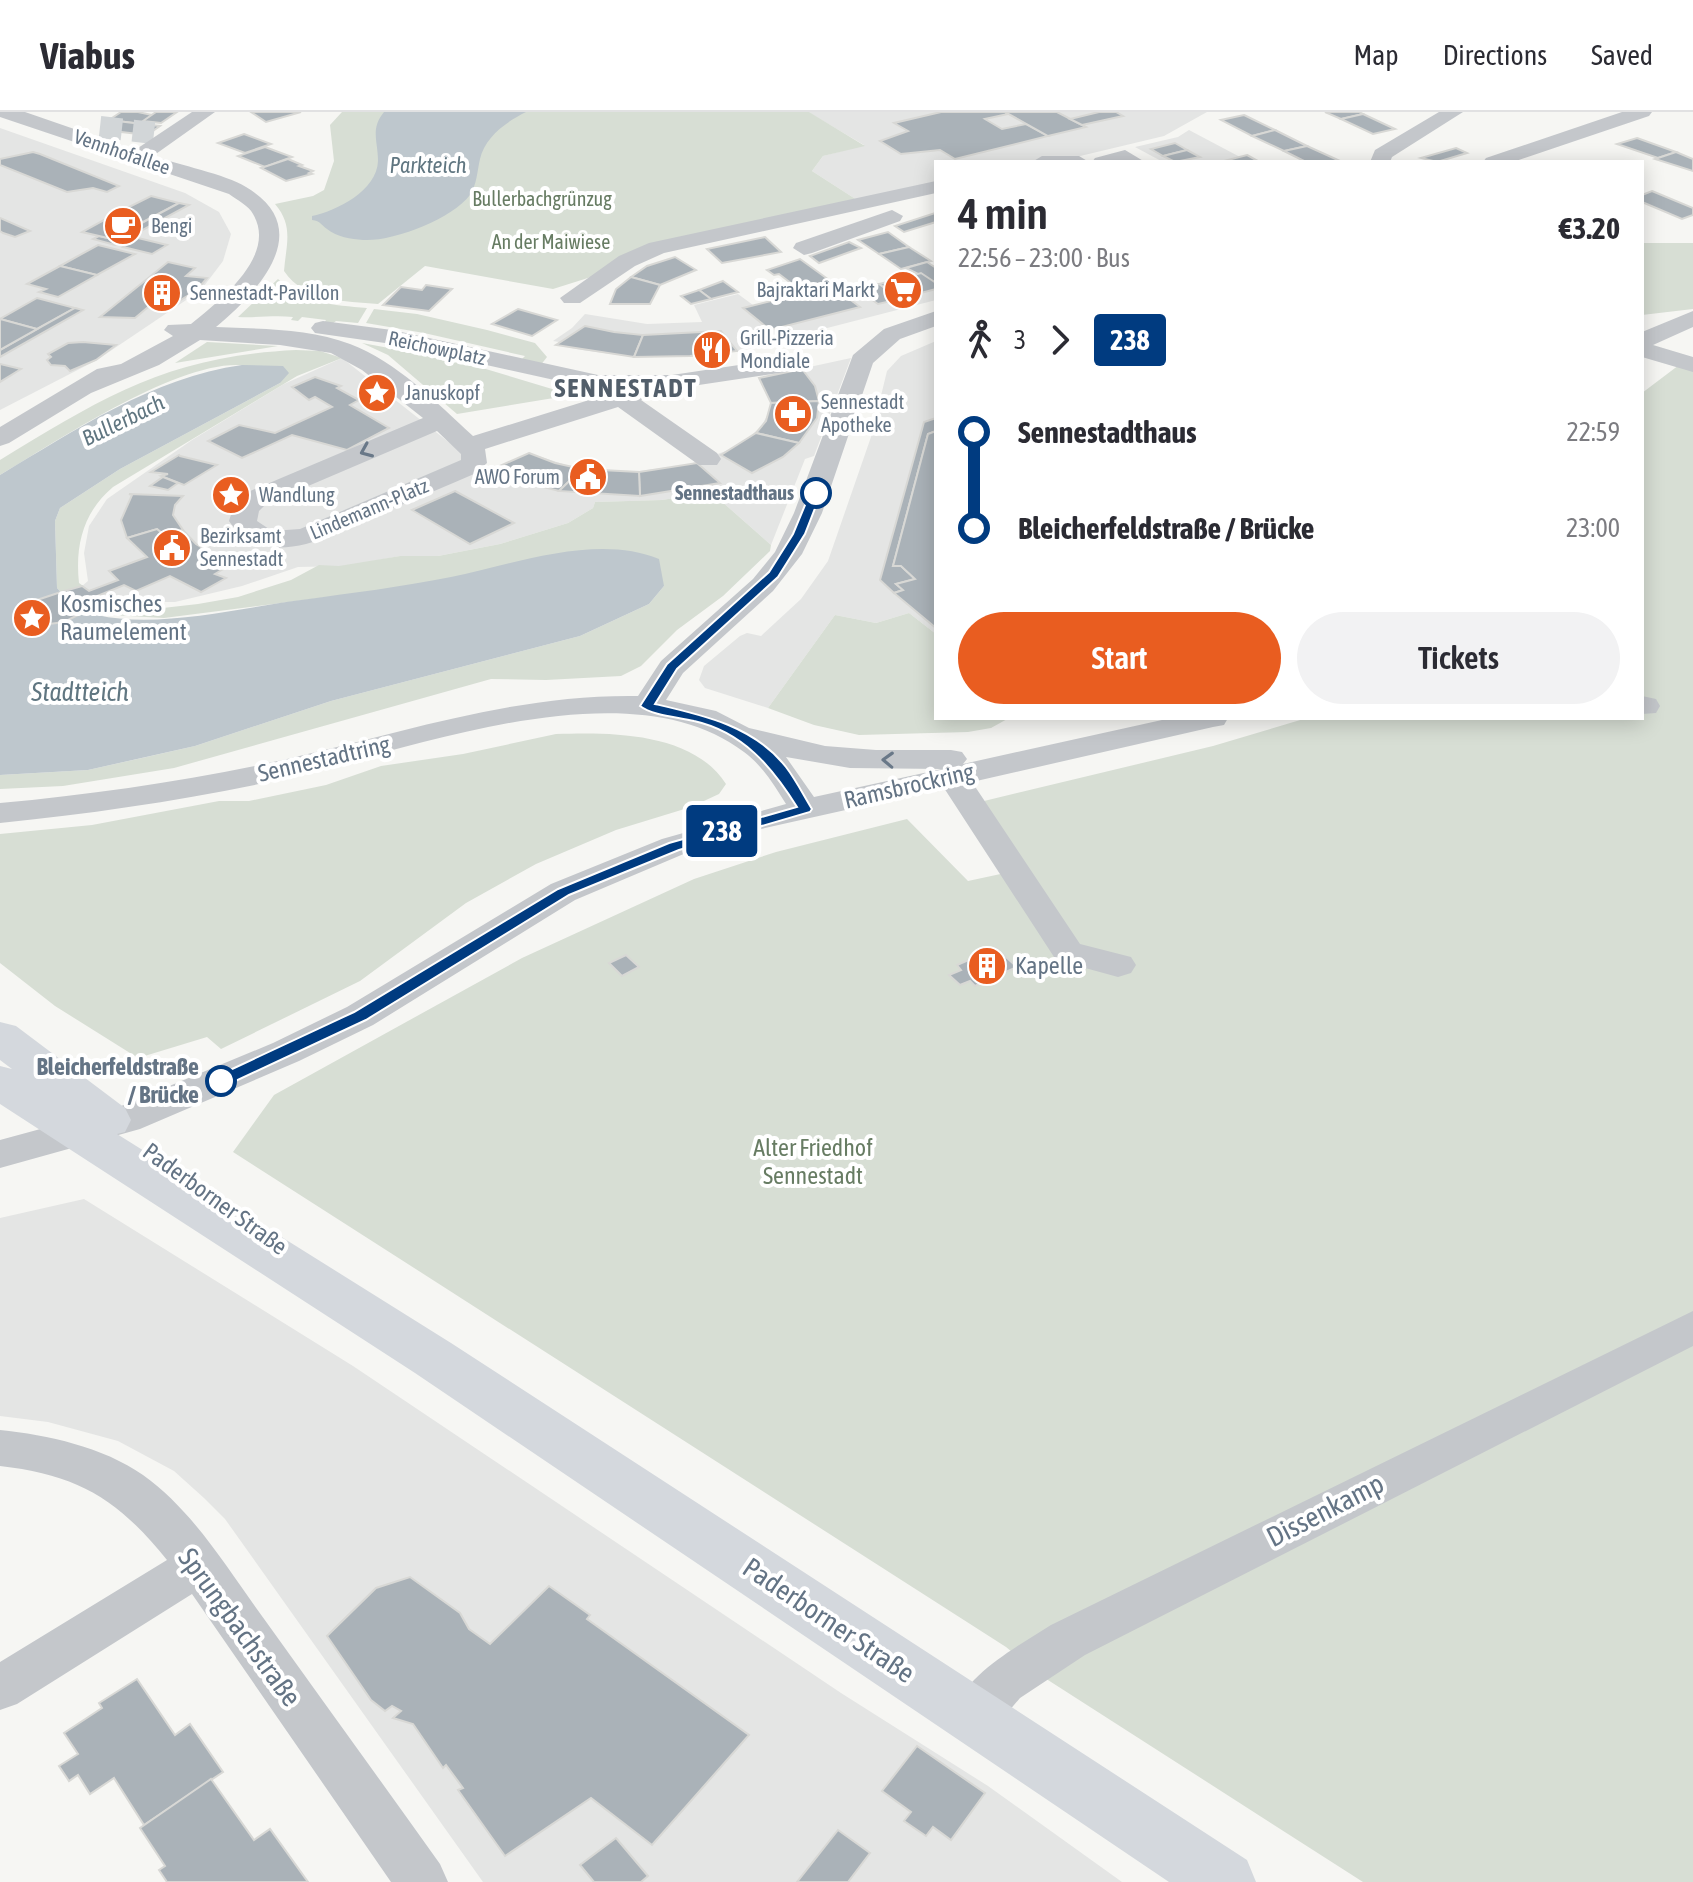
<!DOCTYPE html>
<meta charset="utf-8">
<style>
body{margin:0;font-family:"Asap Condensed",sans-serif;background:#f2f2f3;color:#2b2b33;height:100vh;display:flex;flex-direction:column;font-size:30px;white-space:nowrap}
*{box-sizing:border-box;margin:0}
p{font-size:26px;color:#7c7c81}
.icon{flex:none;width:44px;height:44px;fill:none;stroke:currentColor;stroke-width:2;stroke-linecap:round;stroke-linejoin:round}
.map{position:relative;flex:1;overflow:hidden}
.drawer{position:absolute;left:934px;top:48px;width:710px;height:560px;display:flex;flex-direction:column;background:#fff;border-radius:0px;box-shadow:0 4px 20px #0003}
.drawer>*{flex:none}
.badge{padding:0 16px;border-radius:6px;font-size:28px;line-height:52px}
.map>.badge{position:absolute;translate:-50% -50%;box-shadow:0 0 0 4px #fff}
.legs{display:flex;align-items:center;gap:12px;height:88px;padding:0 24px;font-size:26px}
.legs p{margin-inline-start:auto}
.headline{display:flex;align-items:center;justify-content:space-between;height:136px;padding:0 24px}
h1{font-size:44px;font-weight:600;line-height:60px}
.button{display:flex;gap:16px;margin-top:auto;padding:16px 24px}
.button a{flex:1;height:92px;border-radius:48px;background:#e95d20;color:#fff;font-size:32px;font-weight:600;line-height:92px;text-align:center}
.button a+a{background:#f2f2f3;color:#2b2b33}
ul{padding:0 24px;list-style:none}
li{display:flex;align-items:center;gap:28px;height:96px;font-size:30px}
li i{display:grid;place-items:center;width:12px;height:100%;margin:0 10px;background:currentColor}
li i::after{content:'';width:20px;height:20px;margin:-10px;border:6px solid;border-radius:50%;background:#fff}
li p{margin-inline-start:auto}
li:first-child i{background:linear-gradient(#0000 50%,currentColor 0)}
li:last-child i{background:linear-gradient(currentColor 50%,#0000 0)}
header{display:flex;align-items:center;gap:48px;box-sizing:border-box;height:112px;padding:0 40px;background:#fff;border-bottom:2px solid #e1e1e2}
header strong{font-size:38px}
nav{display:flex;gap:44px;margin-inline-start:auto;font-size:28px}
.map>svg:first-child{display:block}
.built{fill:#e4e5e4}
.green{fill:#d7ded4}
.water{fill:#bec7cd}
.building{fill:#aab2b8;stroke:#d8d8d5;stroke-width:2}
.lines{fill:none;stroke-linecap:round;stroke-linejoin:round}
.minor-tunnel{stroke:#d2d6d8;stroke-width:22;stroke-dasharray:22 11;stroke-linecap:butt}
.minor{fill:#c4c7cb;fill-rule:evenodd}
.major{fill:#d4d8dd;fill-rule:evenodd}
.oneway{stroke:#697888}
.line-1{fill:#003b80;stroke:#fff;stroke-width:2}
.stop-1-dot{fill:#fff;stroke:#003b80;stroke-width:4}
.labels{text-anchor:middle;stroke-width:8;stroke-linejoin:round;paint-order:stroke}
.far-street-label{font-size:20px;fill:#647485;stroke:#fff}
.far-park-label{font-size:20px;fill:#677c63;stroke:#fff}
.far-poi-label{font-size:20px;fill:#647485;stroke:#fff;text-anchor:start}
.far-stop-label{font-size:20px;font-weight:bold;fill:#647485;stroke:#fff;text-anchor:end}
.far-water-label{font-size:22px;font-style:italic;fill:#607681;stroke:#fff}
.poi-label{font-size:24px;fill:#647485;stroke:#fff;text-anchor:start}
.street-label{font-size:24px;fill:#647485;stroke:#fff}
.stop-label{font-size:24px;font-weight:bold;fill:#647485;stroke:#fff;text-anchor:end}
.park-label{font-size:24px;fill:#677c63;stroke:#fff}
.far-district-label{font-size:26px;font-weight:bold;letter-spacing:2px;fill:#525e6a;stroke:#fff}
.water-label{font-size:26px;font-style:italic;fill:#607681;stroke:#fff}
.near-street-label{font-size:28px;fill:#647485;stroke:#fff}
</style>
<header>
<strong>Viabus</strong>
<nav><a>Map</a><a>Directions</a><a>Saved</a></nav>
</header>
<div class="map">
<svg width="1693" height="1770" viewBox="0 0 1693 1770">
<rect width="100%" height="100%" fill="#f6f6f3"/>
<g class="built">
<path d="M808,0H1207L1164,24L1076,45L1024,50H936V70L857,88L812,59L823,44L864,33Z"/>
<path d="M0,16L185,81L219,100L231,122L223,149L201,178L97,248L0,298Z"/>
<path d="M1189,18L1240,45L1247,43L1261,50H1163L1135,35L1178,25Z"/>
<path d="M936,157V188L738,239L690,244L634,245L582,238L556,233L559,230L553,229L572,216L585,202L647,212L702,210L694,193L738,182L753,193L847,170L858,178Z"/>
<path d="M936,229V522L909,501L876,511L835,503L768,596L705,576L699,568L704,554L740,524L747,521L761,524L801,487L828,449L871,325L887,259L901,244Z"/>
<path d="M342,246L460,339L493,357L529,341L575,356L631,360L687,353L737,335L761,315L770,298L771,291L759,266L851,246L814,344L805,347L771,433L711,380L662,388L595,390L593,396L568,411L500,432L438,444H400L346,454L298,455L242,474L175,490H104L82,474L88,469L84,441L89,414L107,387L192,328L284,272Z"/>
<path d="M84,1087L353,1254L841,1581L988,1674L1122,1770H483L225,1407L204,1386L174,1359L118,1329L48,1310L0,1304V1106Z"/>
</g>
<g class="green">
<path d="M342,0H809L865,34L823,44L812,59L857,88L697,122L591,165L553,177L425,154L378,192C345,189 305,190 284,159C286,133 294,114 275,92L313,84L324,78L334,49L330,13Z"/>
<path d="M1693,131V197L1642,203V131Z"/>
<path d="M278,167C303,192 333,193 367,196L358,211L336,209L332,212L324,211L326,208L302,205L298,209L291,208L293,205C273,203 258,206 238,205Z"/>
<path d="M374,197L417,202L487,218L535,231L547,245L540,254L521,248L525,244L424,221L366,211Z"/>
<path d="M207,230L278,234L175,251Z"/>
<path d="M362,231L459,249L572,283L457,302L388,243Z"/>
<path d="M296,238L320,239L342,246L297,264L113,375C83,400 75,434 79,471L112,494L154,497L198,492L238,485L291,468L319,453L339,454L400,444H438L500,432L568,411L593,396L595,390L662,388L711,380L771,433L770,439L723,484L677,518L641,554L621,564L546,568L491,567L174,656L63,674L0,677V663L88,658L142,646L195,634L331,589L580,524L649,492L664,474L391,477L164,506L93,502L70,490L57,476L55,409L60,396L120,357L280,271C268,265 252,254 240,253C175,250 57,329 0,363V348C105,284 169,244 296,238Z"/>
<path d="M1679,253L1693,257V1770H1363L1037,1561L1006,1535L233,1040L274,983L522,846L694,767L776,740L907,707L968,769L1024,757L984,689L1213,634L1307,606H1642V281Z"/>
<path d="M909,501L936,522V606H1009L991,616L968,620L859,623L814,613L768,596L835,503L876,511Z"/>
<path d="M556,622C611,620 693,620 726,672L719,682L691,695L616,718L536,752L466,791L360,869L221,937L207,925L138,946L55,894L0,851V722L92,713L219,689H249L326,673L381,654L463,642Z"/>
</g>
<g class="water">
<path d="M384,0H526C506,10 485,25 480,47C477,60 477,72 470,83C452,107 392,130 363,128C351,127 337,125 327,117C321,113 321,109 312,108V104C336,99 377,79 378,49C378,29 370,17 384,0Z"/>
<path d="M242,253L283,254L289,261L280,271L120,357L60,396L55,409L57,476C68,488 80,499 97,503C158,517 239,496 301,488C352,481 401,475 451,465C514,452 597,421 659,447L664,474L649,492L580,524L331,589L195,634L88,658L0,663V363C77,317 152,266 242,253Z"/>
</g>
<g class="building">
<path d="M121,0H138L152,3L142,12L109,8Z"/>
<path d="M156,0H177L161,11L143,9Z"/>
<path d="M251,0H301L266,10Z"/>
<path d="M941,0H1005L1008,2L985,7L1002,17L1026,12L1048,24L955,47L940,38L901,42L880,29L908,19L894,11Z"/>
<path d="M1005,0H1057L1086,15L1048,24Z"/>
<path d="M1099,0H1116L1123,4L1082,13L1070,7Z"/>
<path d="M1325,0H1359L1363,2L1341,7Z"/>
<path d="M1363,2L1395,17L1373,22L1341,7Z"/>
<path d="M1244,3L1275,18L1252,24L1221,8Z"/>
<path d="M117,9L142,12L160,14L147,23L104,18Z"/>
<path d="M1275,18L1307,34L1284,39L1252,24Z"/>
<path d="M244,22L271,32L245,41L218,31Z"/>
<path d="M1637,26L1676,40L1658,46L1617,32Z"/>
<path d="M1175,31L1187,38L1163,44L1151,37Z"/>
<path d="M1307,34L1340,49L1306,50L1284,39Z"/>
<path d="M265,35L292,45L265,55L238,44Z"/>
<path d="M1456,36L1467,41L1437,50L1421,46Z"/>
<path d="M1187,38L1200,45L1175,50L1163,44Z"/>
<path d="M33,40L40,42L119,74L107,80L93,76L67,80L0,53V47Z"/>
<path d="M1676,40L1693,47V59L1655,47Z"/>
<path d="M1247,43L1258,49L1219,50L1224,49Z"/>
<path d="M288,47L302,53L299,54L313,59L309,61L312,62L286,69L261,56Z"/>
<path d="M1652,79L1693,96V103L1682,107L1642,90V83Z"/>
<path d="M151,84L179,91L143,110L113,103Z"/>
<path d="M179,91L189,93L115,133L93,127L99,124L112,127Z"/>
<path d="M935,101L936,110L904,120L895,114Z"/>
<path d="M113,103L143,110L112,127L82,120Z"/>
<path d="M0,106L30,119L15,125L3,121L0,119Z"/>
<path d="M888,120L909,135L879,142L858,128Z"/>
<path d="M765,125L781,140L722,151L707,137Z"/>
<path d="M138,126L167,133L152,142L123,135Z"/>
<path d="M849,130L861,136L819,151L810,144Z"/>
<path d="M98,133L135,142L97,163L60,154Z"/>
<path d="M909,135L931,149L901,157L879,142Z"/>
<path d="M675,145L696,158L660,173L631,165L647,154Z"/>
<path d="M800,147L836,173L804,181L779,162L774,163L767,158Z"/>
<path d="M168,150L195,156L186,164L207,166L197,178L179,189L160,185L135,206L100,205Z"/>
<path d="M927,150L936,156V171L906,156Z"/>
<path d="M60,154L97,163L58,185L39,180L46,177L27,172Z"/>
<path d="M921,161L936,171V177L921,181L900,167Z"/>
<path d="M631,165L660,173L650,192H610L616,177Z"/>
<path d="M900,167L921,181L900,187L879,172Z"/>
<path d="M723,169L738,180L711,187L699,178Z"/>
<path d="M879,172L900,187L878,192L858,178Z"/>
<path d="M426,173L452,177L429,199L383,193L401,175L422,178Z"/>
<path d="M832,174L860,195L770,218L743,196Z"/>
<path d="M699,178L711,187L691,192L681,184Z"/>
<path d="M37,186L75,196L37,217L0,207Z"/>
<path d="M75,196L83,198L0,245V238Z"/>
<path d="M518,197L557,208L532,224L492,212Z"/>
<path d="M0,207L37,217L0,238Z"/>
<path d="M585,214L614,220L643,223L634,245L556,233Z"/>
<path d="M721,219L737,239L690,244L634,245L643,223Z"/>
<path d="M83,230L116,233L96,248L70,259L65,254L51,253L47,248L51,245L48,242L68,231Z"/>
<path d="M0,252L21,257L0,270Z"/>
<path d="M802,257L815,274L819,289L771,291L759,266Z"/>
<path d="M315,265L341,274L337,276L359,288L350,293L389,316L347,338L292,323L242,346L208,329L239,313L275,321L332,295L315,285L309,288L292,275Z"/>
<path d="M819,289L817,306L799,331L756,321L766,309L771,291Z"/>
<path d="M936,306V319L928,322L893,454H901L915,467L896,472L903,478L894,481L880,468L924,310Z"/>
<path d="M936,319V516L894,481L903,478L896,472L915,467L901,454H893L928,322Z"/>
<path d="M756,321L799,331L783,345L752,361L721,343Z"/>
<path d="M529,341L555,351L582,357L559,379L515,368L493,357Z"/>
<path d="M179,343L180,344L217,353L184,373L161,364L168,362L151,360Z"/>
<path d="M697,351L720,371L640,384L639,360Z"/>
<path d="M582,357L639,360L640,384L559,379Z"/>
<path d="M163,365L178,371L168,378L150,374Z"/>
<path d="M455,379L514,411L470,432L412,398Z"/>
<path d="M129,382L183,384L175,393L173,403L183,418L164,423L157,417L127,426L121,408L132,383Z"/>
<path d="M157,417L164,423L183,418L196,432L230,453L215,462L226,466L201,480L170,464L136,479L124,473L97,484L104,490L64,510L42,513L24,498L34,489L61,480L82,474L89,479L118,468L109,459L147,445L127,426Z"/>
<path d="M996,836L1017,855L975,874L970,869L960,873L949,863L961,858L957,853Z"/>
<path d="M626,843L639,855L622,864L609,851Z"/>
<path d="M410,1465L460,1501L469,1517L490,1532L549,1474L590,1503L587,1507L749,1623L652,1733L591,1686L505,1744L458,1678L463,1676L446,1653L443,1656L413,1612L393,1606L401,1599L392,1594L385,1599L371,1588L327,1524L376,1476Z"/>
<path d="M137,1567L175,1623L190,1612L223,1660L144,1713L114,1666L90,1682L78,1663L69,1669L59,1654L78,1642L64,1621L102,1596L99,1591Z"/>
<path d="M917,1634L985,1681L951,1728L933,1715L926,1724L904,1709L911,1700L882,1679Z"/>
<path d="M211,1667L254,1728L270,1717L308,1770H167L159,1758L165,1754L140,1716Z"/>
<path d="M838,1718L870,1741L848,1770H797Z"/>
<path d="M616,1726L648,1764L641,1770H594L580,1753Z"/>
</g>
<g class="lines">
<path class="minor-tunnel" d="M100,15L154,21"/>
<g class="minor">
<path d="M0,0H25L135,38L192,0H215L153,44C179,53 225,62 246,75C317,117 259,179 216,215C260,217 309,216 350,232C396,249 437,291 473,324L602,284L595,277L392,232L315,221L311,216L315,211L323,209L392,218L598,263H672L786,246L795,248L798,253L795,258L786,260L672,277H651L649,285L641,288L717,341L721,347L717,353H699L618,295L485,337L487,351L474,362C444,375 413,388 382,401C337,421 266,463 229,409L233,396L248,380L423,306L362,258L331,241L280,233L200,228L159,253L91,281L9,331L0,334V315L97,257L121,252L173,224L164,218L168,213L191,212C219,189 278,144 253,102C249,94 237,88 229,82L0,5ZM437,319L461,342V348L300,417L272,419L257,409L259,399L266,392Z"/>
<path d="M1439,0H1463L1392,45L1390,50H1370L1375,38Z"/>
<path d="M1622,0H1652L1649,4L1513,50H1483L1486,46Z"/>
<path d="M1125,38L1145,50H1092L1095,46Z"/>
<path d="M1042,44H1079L1089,50H1032Z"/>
<path d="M936,69V81L664,141L635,154L580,191H564L560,186L619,144L649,131Z"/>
<path d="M892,98L903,104L900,109L812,141L804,143L793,136L796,131Z"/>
<path d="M936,199V214L900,227L873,251L822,401L802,442L773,479L683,561L666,588L716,599L749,616L825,634L876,638H951L962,640L967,647L963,652L1171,606H1228L1224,613L1213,615L972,670L1080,832L1131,845L1136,853L1131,861L1118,865L1056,848L944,676L765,716L686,741L575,788L373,913L299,949L140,1017L0,1056V1028L114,997L273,931L347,895L551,772L662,727L786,692C774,673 762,653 744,640C629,552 414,637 287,666C193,687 96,701 0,711V691C96,682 193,668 287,647C405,620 516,582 638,584L661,549L753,467L775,440L794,401L853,243L884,217ZM786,645L850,656L942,657L814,685Z"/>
<path d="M1693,199V215L1653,233L1693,245V260L1642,245V220Z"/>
<path d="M1642,584L1656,587L1660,594L1656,601L1642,602Z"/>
<path d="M1693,1199V1234L1085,1543L1020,1586L991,1620L974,1627L957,1620L949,1604C970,1559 1012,1538 1051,1513Z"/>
<path d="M0,1318C48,1323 103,1335 143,1363C195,1400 230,1461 267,1511C325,1592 383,1672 440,1752L448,1770H391L192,1482L17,1592L0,1598V1550L167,1448C118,1387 78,1363 0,1354Z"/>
</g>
<path class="major" d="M0,910L16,914L125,996L131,1008L125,1020L117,1022L451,1231L1247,1748L1256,1770H1169L415,1261L0,992V954L12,957L0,948Z"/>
</g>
<defs><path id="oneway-chevron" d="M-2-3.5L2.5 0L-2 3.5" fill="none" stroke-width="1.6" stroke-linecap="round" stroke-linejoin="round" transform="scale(2)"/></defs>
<g class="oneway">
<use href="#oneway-chevron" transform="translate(366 339) rotate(157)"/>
<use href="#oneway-chevron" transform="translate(888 648) rotate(-178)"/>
</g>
<path class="line-1" d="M816,378L821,381L805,422L778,465L677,557L655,592C703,603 754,614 786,655C796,668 804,684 812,697L810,700L679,738L569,783L366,908L227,973H215V965L354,900L558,777L669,731L797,695C772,655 743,620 694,609C678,605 653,604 640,594L667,552L769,460L793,422L810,381Z"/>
<defs>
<g id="cafe-disc" transform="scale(2)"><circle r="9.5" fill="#e95d20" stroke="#fff"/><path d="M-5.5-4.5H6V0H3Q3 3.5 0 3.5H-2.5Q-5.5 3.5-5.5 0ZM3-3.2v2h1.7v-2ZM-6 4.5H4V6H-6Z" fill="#fff"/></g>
<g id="supermarket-disc" transform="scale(2)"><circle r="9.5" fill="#e95d20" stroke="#fff"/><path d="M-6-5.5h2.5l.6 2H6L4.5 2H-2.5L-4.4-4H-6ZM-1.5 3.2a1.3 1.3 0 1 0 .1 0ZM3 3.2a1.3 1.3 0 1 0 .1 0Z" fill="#fff"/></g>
<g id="building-disc" transform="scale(2)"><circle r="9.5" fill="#e95d20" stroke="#fff"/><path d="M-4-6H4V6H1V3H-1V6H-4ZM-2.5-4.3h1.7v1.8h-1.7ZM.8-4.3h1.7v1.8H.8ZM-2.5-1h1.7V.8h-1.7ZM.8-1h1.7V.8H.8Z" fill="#fff"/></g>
<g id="restaurant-disc" transform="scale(2)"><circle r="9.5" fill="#e95d20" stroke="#fff"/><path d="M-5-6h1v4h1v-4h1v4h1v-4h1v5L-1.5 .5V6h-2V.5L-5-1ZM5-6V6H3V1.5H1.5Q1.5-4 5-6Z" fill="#fff"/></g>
<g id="sight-disc" transform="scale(2)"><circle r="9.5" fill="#e95d20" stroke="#fff"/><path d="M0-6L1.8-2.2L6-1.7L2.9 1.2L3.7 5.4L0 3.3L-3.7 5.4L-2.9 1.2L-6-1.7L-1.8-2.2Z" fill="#fff"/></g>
<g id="pharmacy-disc" transform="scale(2)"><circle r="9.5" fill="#e95d20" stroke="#fff"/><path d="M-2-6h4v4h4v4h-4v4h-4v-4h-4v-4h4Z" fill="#fff"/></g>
<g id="civic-disc" transform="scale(2)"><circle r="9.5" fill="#e95d20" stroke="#fff"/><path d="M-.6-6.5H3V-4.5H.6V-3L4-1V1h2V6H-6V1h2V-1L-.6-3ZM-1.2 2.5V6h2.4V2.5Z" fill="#fff"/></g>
</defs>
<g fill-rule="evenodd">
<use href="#cafe-disc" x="123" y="114"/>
<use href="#supermarket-disc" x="903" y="178"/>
<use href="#building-disc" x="162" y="181"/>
<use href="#restaurant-disc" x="712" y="238"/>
<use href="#sight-disc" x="377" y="281"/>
<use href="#pharmacy-disc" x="793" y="302"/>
<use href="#civic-disc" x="588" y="365"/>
<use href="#sight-disc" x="231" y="383"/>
<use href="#civic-disc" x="172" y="436"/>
<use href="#sight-disc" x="32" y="506"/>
<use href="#building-disc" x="987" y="854"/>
</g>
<g class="stop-1-dot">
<circle cx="816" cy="381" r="14"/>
<circle cx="221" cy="969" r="14"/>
</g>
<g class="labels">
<g class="far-street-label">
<text transform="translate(122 40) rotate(19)" y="7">Vennhofallee</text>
<text transform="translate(437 236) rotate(12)" y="7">Reichowplatz</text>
<text transform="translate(369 397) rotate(-23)" y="7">Lindemann-Platz</text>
</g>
<g class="far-park-label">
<text x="542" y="94">Bullerbachgrünzug</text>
<text x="551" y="137">An der Maiwiese</text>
</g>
<g class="far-poi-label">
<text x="151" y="121">Bengi</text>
<text x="875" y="185" text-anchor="end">Bajraktari Markt</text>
<text x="190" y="188">Sennestadt-Pavillon</text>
<text x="740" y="233">Grill-Pizzeria<tspan x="740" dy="23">Mondiale</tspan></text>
<text x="405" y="288">Januskopf</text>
<text x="821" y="297">Sennestadt<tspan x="821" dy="23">Apotheke</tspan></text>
<text x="560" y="372" text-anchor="end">AWO Forum</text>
<text x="259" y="390">Wandlung</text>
<text x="200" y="431">Bezirksamt<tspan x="200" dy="23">Sennestadt</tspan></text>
</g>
<g class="far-stop-label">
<text x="794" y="388">Sennestadthaus</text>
</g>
<g class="far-water-label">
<text x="428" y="61">Parkteich</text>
<text transform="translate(123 308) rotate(-26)" y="8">Bullerbach</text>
</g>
<g class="poi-label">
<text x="60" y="500">Kosmisches<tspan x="60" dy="28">Raumelement</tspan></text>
<text x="1015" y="862">Kapelle</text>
</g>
<g class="street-label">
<text transform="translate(324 647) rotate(-13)" y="8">Sennestadtring</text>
<text transform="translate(909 674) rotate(-13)" y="8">Ramsbrockring</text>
<text transform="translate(215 1087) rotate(36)" y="8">Paderborner Straße</text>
</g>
<g class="stop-label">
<text x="199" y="963">Bleicherfeldstraße<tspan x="199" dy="28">/ Brücke</tspan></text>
</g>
<g class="park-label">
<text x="813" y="1044">Alter Friedhof<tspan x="813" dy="28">Sennestadt</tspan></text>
</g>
<g class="far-district-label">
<text x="626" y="285">SENNESTADT</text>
</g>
<g class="water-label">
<text x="80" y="589">Stadtteich</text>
</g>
<g class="near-street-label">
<text transform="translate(1325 1398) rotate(-27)" y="10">Dissenkamp</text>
<text transform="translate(829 1508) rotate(34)" y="10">Paderborner Straße</text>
<text transform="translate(240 1515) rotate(54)" y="10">Sprungbachstraße</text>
</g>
</g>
</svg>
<b class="badge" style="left:722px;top:719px;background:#003b80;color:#fff">238</b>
<section class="drawer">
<div class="headline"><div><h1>4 min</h1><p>22:56 – 23:00 · Bus</p></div><b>€3.20</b></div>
<div class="legs"><svg class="icon" aria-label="walk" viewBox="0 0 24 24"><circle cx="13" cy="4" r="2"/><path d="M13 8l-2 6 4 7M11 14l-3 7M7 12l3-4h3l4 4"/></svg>3<svg class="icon" aria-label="forward" viewBox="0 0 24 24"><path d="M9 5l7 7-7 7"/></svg><b class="badge" style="background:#003b80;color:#fff">238</b></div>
<ul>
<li><i style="color:#003b80"></i><b>Sennestadthaus</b><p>22:59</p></li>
<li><i style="color:#003b80"></i><b>Bleicherfeldstraße / Brücke</b><p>23:00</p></li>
</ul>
<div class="button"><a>Start</a><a>Tickets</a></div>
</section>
</div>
